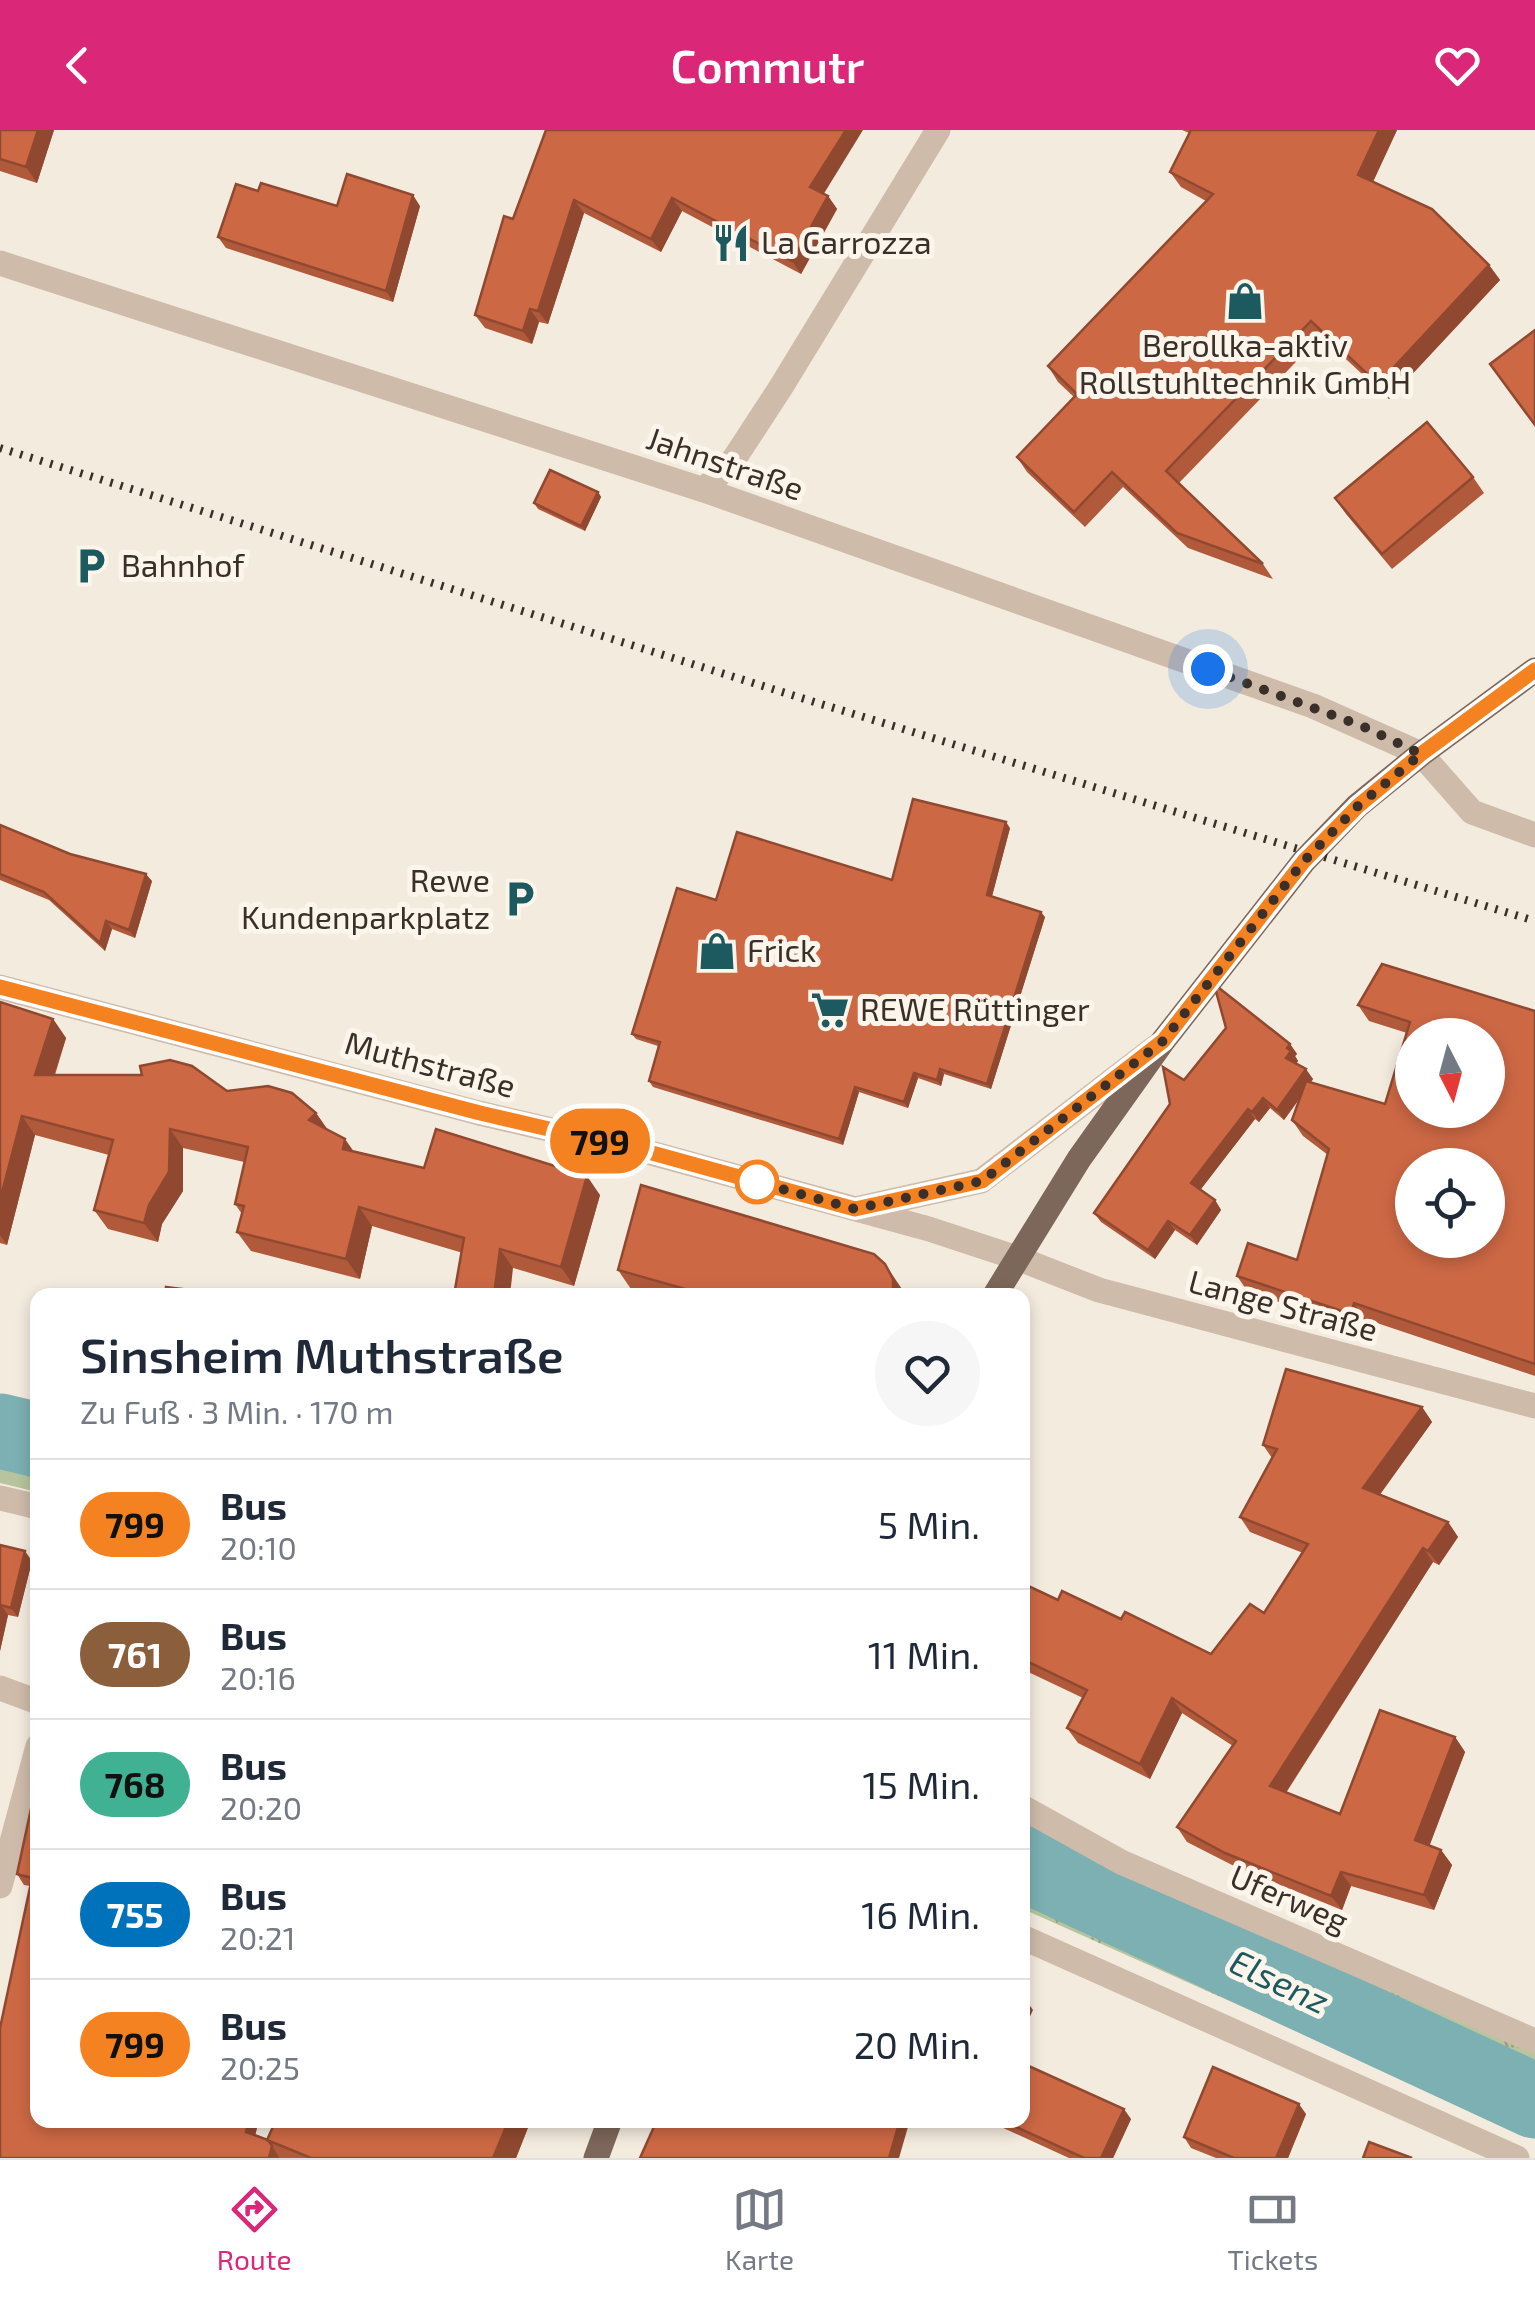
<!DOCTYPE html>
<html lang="de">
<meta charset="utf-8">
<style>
body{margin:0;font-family:"Exo 2",sans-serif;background:#f6f6f7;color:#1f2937;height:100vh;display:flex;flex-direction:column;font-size:38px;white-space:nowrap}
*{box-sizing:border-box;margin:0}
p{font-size:32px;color:#747a83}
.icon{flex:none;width:55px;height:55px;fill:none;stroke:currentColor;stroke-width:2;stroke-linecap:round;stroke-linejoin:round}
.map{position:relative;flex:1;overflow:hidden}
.details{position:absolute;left:30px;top:1158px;width:1000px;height:840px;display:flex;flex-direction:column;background:#fff;border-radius:20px;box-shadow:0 5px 15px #0003}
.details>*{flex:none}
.badge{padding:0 20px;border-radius:32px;font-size:35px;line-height:65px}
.needle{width:65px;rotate:174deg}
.controls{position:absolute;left:1395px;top:888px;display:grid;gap:20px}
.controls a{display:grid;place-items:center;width:110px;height:110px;border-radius:50%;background:#fff;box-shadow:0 5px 15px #0003;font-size:50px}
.you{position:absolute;width:50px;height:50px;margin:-25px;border:8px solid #fff;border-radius:50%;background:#1a73e8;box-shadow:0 0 0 15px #1a73e833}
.map>.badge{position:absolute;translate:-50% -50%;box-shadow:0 0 0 5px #fff}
.round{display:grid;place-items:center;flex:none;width:105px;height:105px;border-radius:52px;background:#f6f6f7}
.overview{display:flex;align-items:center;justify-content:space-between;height:170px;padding:0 50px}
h1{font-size:48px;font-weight:600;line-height:75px}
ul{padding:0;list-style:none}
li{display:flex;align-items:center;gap:30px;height:130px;padding:0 50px;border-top:2px solid #e0e1e3}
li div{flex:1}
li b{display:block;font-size:38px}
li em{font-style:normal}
li .badge{min-width:110px;font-weight:700;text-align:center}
header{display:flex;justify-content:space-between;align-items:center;height:130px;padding:0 50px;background:#db2777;color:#fff;font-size:45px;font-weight:600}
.tabs{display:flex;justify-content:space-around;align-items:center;height:140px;border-top:2px solid #e0e1e3;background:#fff;font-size:28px;color:#747a83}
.tabs a{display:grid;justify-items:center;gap:5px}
.tabs .on{color:#db2777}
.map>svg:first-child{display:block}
.grass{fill:url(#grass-tufts)}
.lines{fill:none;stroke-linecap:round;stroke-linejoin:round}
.river{stroke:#7cb0b3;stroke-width:75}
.minor{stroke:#cebbaa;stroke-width:25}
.major{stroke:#7d665a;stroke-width:25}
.rail{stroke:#3b2f2a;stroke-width:8;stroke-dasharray:2.5 8;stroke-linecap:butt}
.wall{fill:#b0593b}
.shaded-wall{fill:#904930}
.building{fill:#cd6845;stroke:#904930;stroke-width:2.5;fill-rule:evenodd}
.line-casing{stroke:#fff;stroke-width:22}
.line{stroke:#f58220;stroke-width:15}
.walk{stroke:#3b2f2a;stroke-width:10;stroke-dasharray:0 18}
.stop-dot{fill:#fff;stroke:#f58220;stroke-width:5}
.labels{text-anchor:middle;stroke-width:10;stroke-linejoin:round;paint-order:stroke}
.poi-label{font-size:32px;fill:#3b2f2a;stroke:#fbf5ec;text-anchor:start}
.street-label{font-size:32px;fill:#3b2f2a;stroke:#fbf5ec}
.water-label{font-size:35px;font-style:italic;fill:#1c5a5f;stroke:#fbf5ec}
</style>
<header><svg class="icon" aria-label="back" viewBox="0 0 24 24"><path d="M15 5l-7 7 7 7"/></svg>Commutr<svg class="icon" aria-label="heart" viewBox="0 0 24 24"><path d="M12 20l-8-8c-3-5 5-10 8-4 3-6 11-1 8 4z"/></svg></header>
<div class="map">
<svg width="1535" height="2028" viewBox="0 0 1535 2028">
<defs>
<pattern id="grass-tufts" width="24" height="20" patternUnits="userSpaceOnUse" patternTransform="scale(2.5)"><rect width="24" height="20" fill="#b7c59e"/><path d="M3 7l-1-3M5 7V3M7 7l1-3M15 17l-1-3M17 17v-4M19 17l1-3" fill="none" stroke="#96a081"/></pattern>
</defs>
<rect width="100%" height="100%" fill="#f4ebdf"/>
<g class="grass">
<path d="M0,1268L37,1277V1362L0,1353Z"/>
<path d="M1023,1688L1535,1905V2007L1023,1779Z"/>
</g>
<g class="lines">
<g class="river">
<path d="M0,1301L38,1310"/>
<path d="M1022,1733L1535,1971"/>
</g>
<g class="minor">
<path d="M0,133L704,360L1313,576L1421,624L1472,682L1535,705"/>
<path d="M704,360L734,329L781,257L938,0"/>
<path d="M0,857L479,983L651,1023L929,1099L1017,1128L1099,1160L1535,1276"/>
<path d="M860,1078L981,1051L1156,917"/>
<path d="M0,1368L38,1377"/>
<path d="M0,1558L38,1572"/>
<path d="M1022,1677L1121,1732L1535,1911"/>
<path d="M0,1756L38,1616"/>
<path d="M1022,1807L1517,2028"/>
</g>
<g class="major">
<path d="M995,1165L1079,1029L1163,911L1304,731L1357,676L1421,624L1535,540"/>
<path d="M596,2028L610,1990"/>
</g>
<path class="rail" d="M0,318L811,571L1535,791"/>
</g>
<g class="wall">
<path d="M0,0H54L37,53L0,41Z"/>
<path d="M546,0L824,64L828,66L837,79L801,144L682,81L661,122L584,83L548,194L539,192L532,214L485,198L475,185Z"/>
<path d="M1182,0H1397L1373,52L1489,135L1500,150L1389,269L1321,206L1179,353L1263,434L1273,449L1188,418L1123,357L1085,397L1027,342L1017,327L1074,267L1058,252L1048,236L1206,71L1181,57L1170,42L1189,3Z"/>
<path d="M258,61L337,76H420L393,172L226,118L218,107Z"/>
<path d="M1473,347L1484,363L1392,439L1346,384L1335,368Z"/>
<path d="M598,362L601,367L585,401L538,379L534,373Z"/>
<path d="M0,695L70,724L152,751L135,808L112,799L105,821L49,770L0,750Z"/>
<path d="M1010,698L992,766L1045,787L991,959L944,944L941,956L918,948L908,978L859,962L843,1015L653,957L649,951L658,916L636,909L632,904L716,770L892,750Z"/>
<path d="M0,872L53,889L66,908L55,945L227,961L316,983L328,1000L354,1022L424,1038L600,1065L574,1156L372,1096L360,1149L251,1121L237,1102L242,1084L235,1074L244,1032L183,1018V1061L162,1094L158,1112L108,1099L94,1080L109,1025L35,1005L7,1115L0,1113Z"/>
<path d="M1358,875L1535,881V1246L1365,1189L1362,1200L1248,1162L1237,1146L1297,1130L1328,1025L1303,1006L1292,990L1301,967L1284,990L1270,978L1259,992L1255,989L1200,1060L1215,1070L1221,1080L1197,1115L1175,1100L1155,1129L1101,1092L1094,1083L1170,974L1290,914L1297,924L1295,926L1298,931L1296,934L1313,949L1311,952L1385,974L1407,903L1369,891Z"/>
<path d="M618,1140L906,1165H635Z"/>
<path d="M1422,1277L1432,1292L1379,1365L1448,1392L1458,1407L1439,1435L1433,1432L1286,1663L1340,1684L1455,1607L1465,1622L1429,1716L1441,1720L1452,1735L1434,1780L1351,1756L1342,1780L1236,1737L1187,1712L1177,1697L1233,1616L1182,1583L1150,1649L1078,1613L1067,1598L1083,1568L1022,1539V1453L1058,1470L1121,1489L1211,1524L1264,1483L1303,1423L1250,1402L1240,1387L1272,1328L1263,1315Z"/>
<path d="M0,1415L32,1431L18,1487L8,1485L0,1521Z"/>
<path d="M38,1680V1990H259L255,2006L268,2010L276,1990H531L516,2028H0L30,1756L24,1755L17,1744Z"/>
<path d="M1306,1984L1288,2028H1216L1191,2018L1184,2007Z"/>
<path d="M1131,1989L1113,2028H1069L999,1996L995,1990Z"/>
</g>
<g class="shaded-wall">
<path d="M38,0H54L37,53L26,37Z"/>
<path d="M846,0H863L820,70L810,57Z"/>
<path d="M1379,0H1397L1369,60L1358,45Z"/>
<path d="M413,65L420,76L393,172L386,161Z"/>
<path d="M828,66L837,79L801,144L792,131Z"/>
<path d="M672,68L682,81L661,122L651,109Z"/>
<path d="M574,70L584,83L548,194L538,181Z"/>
<path d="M1489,135L1500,150L1389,269L1378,254Z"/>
<path d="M530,179L539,192L532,214L523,201Z"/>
<path d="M598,362L601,367L585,401L581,396Z"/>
<path d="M1006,692L1010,698L991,770L987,765Z"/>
<path d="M146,744L152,751L135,808L129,800Z"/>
<path d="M1041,782L1045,787L991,959L987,954Z"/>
<path d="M106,791L112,799L105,821L100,813Z"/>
<path d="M53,889L66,908L48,964L35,945Z"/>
<path d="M1290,914L1297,924L1295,926L1298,931L1293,938L1286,928L1287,918Z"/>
<path d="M940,939L944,944L941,956L937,950Z"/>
<path d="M1306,939L1313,949L1284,990L1277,980Z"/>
<path d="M914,943L918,948L908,978L904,972Z"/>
<path d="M855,957L859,962L843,1015L839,1009Z"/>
<path d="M1263,968L1270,978L1259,992L1252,982Z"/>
<path d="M1248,979L1255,989L1198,1063L1191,1053Z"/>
<path d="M316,983L329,1002L309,990Z"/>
<path d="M22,986L35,1005L7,1115L0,1105V1070Z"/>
<path d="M170,999L183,1018V1061L162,1094L158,1112L144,1093Z"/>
<path d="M345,1009L359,1029L343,1019Z"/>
<path d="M587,1046L600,1065L574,1156L561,1137Z"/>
<path d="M1215,1070L1221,1080L1197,1115L1190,1105Z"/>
<path d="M359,1077L372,1096L360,1149L346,1129Z"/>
<path d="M1168,1091L1175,1100L1155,1129L1148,1120Z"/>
<path d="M500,1119L513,1138L510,1165H494Z"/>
<path d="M885,1134L906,1165H893Z"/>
<path d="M1354,1173L1365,1189L1362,1200L1351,1184Z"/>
<path d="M1422,1277L1432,1292L1374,1373L1363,1358Z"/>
<path d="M1448,1392L1458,1407L1439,1435L1428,1421Z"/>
<path d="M1423,1418L1433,1432L1280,1671L1270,1656Z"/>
<path d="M25,1421L32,1431L18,1487L11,1478Z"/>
<path d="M1,1475L8,1485L0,1521V1481Z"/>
<path d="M1172,1568L1182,1583L1150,1649L1140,1634Z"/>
<path d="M1455,1607L1465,1622L1426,1725L1415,1710Z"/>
<path d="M1441,1720L1452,1735L1434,1780L1424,1765Z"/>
<path d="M1341,1742L1351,1756L1342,1780L1331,1766Z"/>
<path d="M1026,1870L1033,1880L1022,1904V1878Z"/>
<path d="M1299,1974L1306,1984L1288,2028H1276Z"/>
<path d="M1124,1979L1131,1989L1113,2028H1101Z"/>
<path d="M249,1990H259L253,2013L246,2002Z"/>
<path d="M509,1990H531L516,2028H493Z"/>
<path d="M900,1990H910L899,2028H889Z"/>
<path d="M272,2016L279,2027V2028H269Z"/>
</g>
<g class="building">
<path d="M0,0H38L26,37L0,29Z"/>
<path d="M546,0H846L810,57L828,66L792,131L672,68L651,109L574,70L538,181L530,179L523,201L475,185L504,86L513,89Z"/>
<path d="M1191,0H1379L1358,45L1432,79L1489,135L1378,254L1311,191L1166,341L1263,434L1177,403L1112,342L1074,382L1017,327L1077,264L1048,236L1213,64L1170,42Z"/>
<path d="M347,44L413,65L386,161L218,107L236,54L258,61L261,53L337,76Z"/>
<path d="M1535,200V295L1490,234Z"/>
<path d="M1427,292L1473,347L1382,424L1335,368Z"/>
<path d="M550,340L598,362L581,396L534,373Z"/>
<path d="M913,669L1006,692L987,765L1041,782L987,954L940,939L937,950L914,943L904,972L855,957L839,1009L649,951L660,912L632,904L677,758L716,770L737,702L892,750Z"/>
<path d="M0,695L70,724L146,744L129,800L106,791L100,813L44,762L0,744Z"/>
<path d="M1382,834L1535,881V1234L1354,1173L1351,1184L1237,1146L1248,1113L1297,1130L1329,1019L1292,990L1306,951L1385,974L1410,892L1358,875ZM1412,905H1488V980H1412ZM1412,1035H1488V1110H1412Z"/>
<path d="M1214,854L1290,914L1287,918L1291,921L1286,928L1306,939L1277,980L1263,968L1252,982L1248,979L1191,1053L1215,1070L1190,1105L1168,1091L1148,1120L1094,1083L1170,974L1163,937L1184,950L1226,898Z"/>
<path d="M0,872L53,889L35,945H142L140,936L170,930L192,936L227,961L268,956L292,963L316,983L309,990L345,1009L343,1019L424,1038L436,999L587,1046L561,1137L500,1119L494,1165H454L464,1108L359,1077L346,1129L237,1102L244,1076L235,1074L248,1017L170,999L169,1042L149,1075L144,1093L94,1080L113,1010L22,986L0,1070Z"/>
<path d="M641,1055L874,1124L885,1134L893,1149V1165H706L618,1140Z"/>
<path d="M166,1157L230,1165H165Z"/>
<path d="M1286,1239L1422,1277L1363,1358L1448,1392L1428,1421L1423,1418L1270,1656L1340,1684L1380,1580L1455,1607L1415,1710L1441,1720L1424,1765L1341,1742L1331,1766L1225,1723L1177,1697L1236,1611L1172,1568L1140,1634L1067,1598L1087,1560L1022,1529V1453L1058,1470L1062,1461L1121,1489L1125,1482L1211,1524L1250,1474L1264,1483L1308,1414L1240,1387L1277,1319L1263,1315Z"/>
<path d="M0,1415L25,1421L11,1478L1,1475L0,1481Z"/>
<path d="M31,1679L38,1680V1990H249L246,2002L268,2010L272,2016L269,2028H0V1898L32,1748L17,1744Z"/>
<path d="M1022,1933L1124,1979L1101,2028H1084L1001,1990H1022Z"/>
<path d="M1213,1937L1299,1974L1276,2028H1234L1184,2007Z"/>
<path d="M276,1990H509L493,2028H311L267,2010Z"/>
<path d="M657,1990H900L889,2028H640Z"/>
<path d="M1369,2012L1412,2028H1363Z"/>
</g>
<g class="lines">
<g class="line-casing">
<path id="line" d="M0,857L480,983L652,1023L855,1079L982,1051L1163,911L1304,731L1358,676L1421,624L1535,540"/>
</g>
<use href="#line" class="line"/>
<path class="walk" d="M757,1052L753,1051L855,1079L982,1051L1163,911L1304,731L1358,676L1421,624L1362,596L1208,539"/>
</g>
<defs>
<g id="restaurant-bare" transform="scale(3)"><path d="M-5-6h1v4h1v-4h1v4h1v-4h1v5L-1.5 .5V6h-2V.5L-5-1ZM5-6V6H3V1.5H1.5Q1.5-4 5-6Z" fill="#1c5a5f" stroke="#fbf5ec" stroke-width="2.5" paint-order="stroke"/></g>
<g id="shop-bare" transform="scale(3)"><path d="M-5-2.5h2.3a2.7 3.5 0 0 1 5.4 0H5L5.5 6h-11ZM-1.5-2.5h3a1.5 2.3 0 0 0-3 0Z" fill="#1c5a5f" stroke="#fbf5ec" stroke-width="2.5" paint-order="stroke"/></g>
<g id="parking-bare" transform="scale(3)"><path d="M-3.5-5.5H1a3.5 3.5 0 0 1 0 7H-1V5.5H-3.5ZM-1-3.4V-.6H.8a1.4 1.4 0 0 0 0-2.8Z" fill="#1c5a5f" stroke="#fbf5ec" stroke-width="2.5" paint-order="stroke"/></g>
<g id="supermarket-bare" transform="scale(3)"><path d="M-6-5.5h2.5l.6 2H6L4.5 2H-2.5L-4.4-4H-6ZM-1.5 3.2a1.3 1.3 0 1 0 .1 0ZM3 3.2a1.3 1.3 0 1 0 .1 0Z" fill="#1c5a5f" stroke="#fbf5ec" stroke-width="2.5" paint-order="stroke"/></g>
</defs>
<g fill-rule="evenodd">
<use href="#restaurant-bare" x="731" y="113"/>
<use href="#shop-bare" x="1245" y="171"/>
<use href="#parking-bare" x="91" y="436"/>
<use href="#parking-bare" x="520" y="769"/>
<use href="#shop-bare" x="717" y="821"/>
<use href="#supermarket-bare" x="830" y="880"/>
</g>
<circle class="stop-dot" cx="757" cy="1052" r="20"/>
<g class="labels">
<g class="poi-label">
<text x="761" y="124">La Carrozza</text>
<text x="1245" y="227" text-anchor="middle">Berollka-aktiv<tspan x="1245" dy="37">Rollstuhltechnik GmbH</tspan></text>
<text x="121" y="447">Bahnhof</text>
<text x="490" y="762" text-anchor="end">Rewe<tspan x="490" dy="37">Kundenparkplatz</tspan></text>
<text x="747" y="832">Frick</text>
<text x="860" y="891">REWE Rüttinger</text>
</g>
<g class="street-label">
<text transform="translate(725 334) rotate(19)" y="11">Jahnstraße</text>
<text transform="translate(430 935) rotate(15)" y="11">Muthstraße</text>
<text transform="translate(1283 1176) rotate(15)" y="11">Lange Straße</text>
<text transform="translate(1289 1769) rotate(23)" y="11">Uferweg</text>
</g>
<g class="water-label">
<text transform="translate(1279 1852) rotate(25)" y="12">Elsenz</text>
</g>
</g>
</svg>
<div class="controls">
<a><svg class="needle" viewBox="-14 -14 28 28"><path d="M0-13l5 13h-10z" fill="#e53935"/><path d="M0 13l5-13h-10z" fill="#747a83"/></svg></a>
<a><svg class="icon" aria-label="locate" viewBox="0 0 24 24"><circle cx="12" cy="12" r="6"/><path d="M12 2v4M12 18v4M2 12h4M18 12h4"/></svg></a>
</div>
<div class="you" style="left:1208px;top:539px"></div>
<b class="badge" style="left:600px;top:1011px;background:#f58220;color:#111">799</b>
<section class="details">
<div class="overview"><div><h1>Sinsheim Muthstraße</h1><p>Zu Fuß · 3 Min. · 170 m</p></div><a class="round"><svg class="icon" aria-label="heart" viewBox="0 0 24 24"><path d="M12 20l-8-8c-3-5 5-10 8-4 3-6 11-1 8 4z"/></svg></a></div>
<ul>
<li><span class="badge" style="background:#f58220;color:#111">799</span><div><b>Bus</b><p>20:10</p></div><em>5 Min.</em></li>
<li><span class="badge" style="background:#8b5e3c;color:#fff">761</span><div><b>Bus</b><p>20:16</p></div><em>11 Min.</em></li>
<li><span class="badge" style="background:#40b193;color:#111">768</span><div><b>Bus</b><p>20:20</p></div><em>15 Min.</em></li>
<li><span class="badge" style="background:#0072bc;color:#fff">755</span><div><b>Bus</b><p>20:21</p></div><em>16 Min.</em></li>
<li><span class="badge" style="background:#f58220;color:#111">799</span><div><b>Bus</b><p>20:25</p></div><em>20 Min.</em></li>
</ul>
</section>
</div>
<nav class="tabs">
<a class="on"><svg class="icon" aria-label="directions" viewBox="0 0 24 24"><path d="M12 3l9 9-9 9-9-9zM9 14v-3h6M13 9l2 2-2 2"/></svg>Route</a>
<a><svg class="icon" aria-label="map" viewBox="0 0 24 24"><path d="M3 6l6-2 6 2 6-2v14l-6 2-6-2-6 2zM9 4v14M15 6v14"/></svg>Karte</a>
<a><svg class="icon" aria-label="tickets" viewBox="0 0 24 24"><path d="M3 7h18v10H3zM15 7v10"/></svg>Tickets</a>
</nav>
